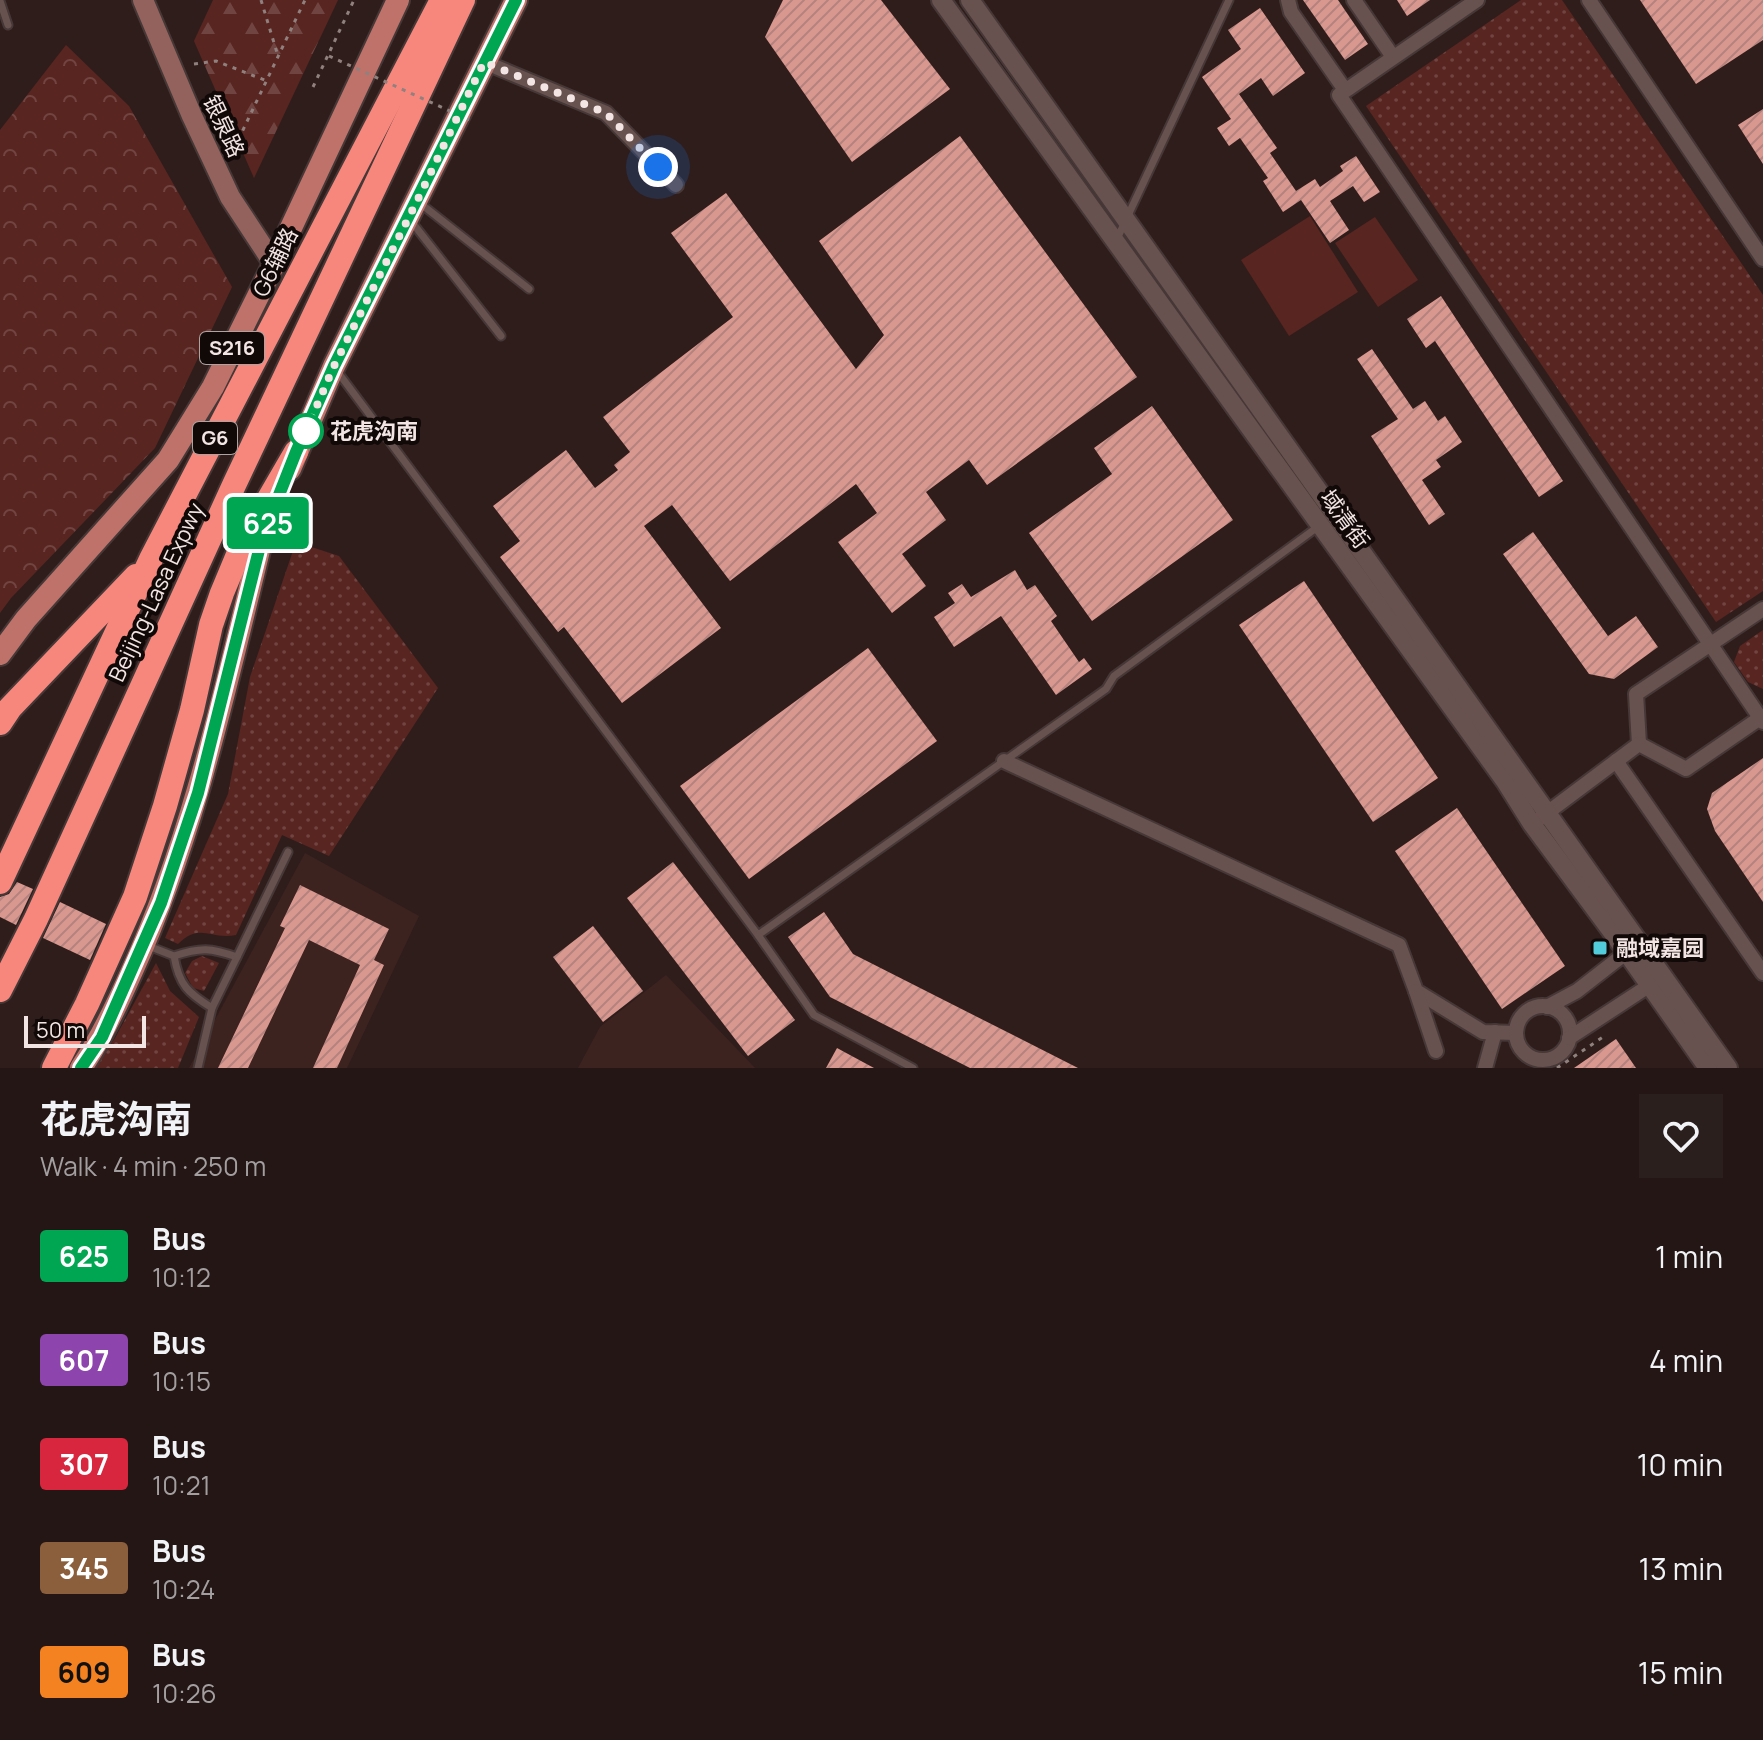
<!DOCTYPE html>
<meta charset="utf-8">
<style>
body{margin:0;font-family:Manrope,"Noto Sans SC",sans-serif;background:#2b1f1d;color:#f1f3f6;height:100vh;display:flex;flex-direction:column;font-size:30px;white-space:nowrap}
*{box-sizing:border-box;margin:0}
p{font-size:26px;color:#a39fa0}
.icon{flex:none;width:44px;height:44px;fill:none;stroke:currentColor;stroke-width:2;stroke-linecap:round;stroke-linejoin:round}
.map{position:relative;height:1068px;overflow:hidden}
.panel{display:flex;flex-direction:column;background:#231614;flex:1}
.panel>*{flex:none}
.badge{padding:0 16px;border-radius:6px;font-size:28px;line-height:52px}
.scale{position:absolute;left:24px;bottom:20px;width:122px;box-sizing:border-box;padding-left:8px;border:4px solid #f2e5e3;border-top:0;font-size:22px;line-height:28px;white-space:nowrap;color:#f2e5e3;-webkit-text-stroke:6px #110908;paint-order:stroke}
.you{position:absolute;width:40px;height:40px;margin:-20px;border:6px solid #fff;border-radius:50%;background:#1a73e8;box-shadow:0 0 0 12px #1a73e833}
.map>.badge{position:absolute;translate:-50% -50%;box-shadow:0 0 0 4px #fff}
.round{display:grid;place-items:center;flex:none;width:84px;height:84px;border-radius:0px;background:#2b1f1d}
.headline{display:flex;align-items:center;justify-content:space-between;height:136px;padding:0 40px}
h1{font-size:38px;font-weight:700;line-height:60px}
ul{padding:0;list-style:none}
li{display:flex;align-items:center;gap:24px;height:104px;padding:0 40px}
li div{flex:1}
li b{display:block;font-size:30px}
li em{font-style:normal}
li .badge{min-width:88px;font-weight:700;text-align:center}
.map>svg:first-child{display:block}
.built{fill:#3c2320}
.grass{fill:url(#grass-dots)}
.forest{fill:url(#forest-firs)}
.park{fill:url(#park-crowns)}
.garden{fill:#582521}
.building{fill:url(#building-hatch)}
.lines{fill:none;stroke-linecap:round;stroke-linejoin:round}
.service-casing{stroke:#463837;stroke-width:11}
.minor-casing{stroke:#463837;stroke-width:18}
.tertiary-casing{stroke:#463837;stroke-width:22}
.secondary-casing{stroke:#463837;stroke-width:24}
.primary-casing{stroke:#463837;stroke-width:26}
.motorway-casing{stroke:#463837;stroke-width:28}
.path{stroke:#90817f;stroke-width:3;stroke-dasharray:4 6;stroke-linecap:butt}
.service{stroke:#68524f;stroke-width:7}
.minor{stroke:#68524f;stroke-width:14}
.tertiary{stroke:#68524f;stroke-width:18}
.secondary{stroke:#93625c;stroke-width:20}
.primary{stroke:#be726a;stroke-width:22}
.motorway{stroke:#f7877c;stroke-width:24}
.path-bridge{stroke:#90817f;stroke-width:3;stroke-dasharray:4 6;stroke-linecap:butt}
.line-casing{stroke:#fff;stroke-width:18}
.line{stroke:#00a651;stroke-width:12}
.walk{stroke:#f2e5e3;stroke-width:8;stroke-dasharray:0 14.4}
.stop-dot{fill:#fff;stroke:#00a651;stroke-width:4}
.poi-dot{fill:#52cbda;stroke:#110908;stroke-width:3}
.labels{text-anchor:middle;stroke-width:8;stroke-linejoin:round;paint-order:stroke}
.shield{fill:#110908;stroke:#aea3a1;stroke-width:2}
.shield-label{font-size:20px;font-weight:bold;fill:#f2e5e3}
.street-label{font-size:22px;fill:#f2e5e3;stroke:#110908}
.stop-label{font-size:22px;font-weight:bold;fill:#f2e5e3;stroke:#110908;text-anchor:start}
.poi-label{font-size:22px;font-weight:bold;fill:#f2e5e3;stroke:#110908;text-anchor:start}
</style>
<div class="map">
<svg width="1763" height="1068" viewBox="0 0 1763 1068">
<defs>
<pattern id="grass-dots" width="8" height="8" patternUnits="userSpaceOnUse" patternTransform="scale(2)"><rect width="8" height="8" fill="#582521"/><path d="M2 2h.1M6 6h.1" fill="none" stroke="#704441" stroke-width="1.8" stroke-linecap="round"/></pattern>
<pattern id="forest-firs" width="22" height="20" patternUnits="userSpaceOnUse" patternTransform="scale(2)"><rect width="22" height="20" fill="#582521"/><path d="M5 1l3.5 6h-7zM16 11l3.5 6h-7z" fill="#704441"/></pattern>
<pattern id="park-crowns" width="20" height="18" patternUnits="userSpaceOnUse" patternTransform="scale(2)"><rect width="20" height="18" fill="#582521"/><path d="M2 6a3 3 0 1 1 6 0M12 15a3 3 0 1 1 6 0" fill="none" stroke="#704441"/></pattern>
<pattern id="building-hatch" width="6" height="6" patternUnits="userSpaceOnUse" patternTransform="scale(2)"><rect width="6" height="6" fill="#d89890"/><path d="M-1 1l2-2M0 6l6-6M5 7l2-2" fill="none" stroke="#b4837d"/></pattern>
</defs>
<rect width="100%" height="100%" fill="#2f1d1b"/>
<g class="built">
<path d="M305,853L419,916L347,1068H189Z"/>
<path d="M666,975L755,1068H578L600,1027Z"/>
</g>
<g class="grass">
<path d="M1521,0H1562L1763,295V591L1716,622L1366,106Z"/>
<path d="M296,542L339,556L438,688L329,856L282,835L236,935C210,940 200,922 178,944L165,938L228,794L250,677Z"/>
<path d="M1763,630V689L1748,682L1734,662L1740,646Z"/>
<path d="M202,956L219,963L204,991L193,988L185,973L192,961Z"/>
<path d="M156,963L170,991L199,1017L178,1068H95L115,1038Z"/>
</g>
<path class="forest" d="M213,0H338L254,178L194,41Z"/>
<path class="park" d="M66,45L129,106L232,287L155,448L11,598L0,613V130Z"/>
<g class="garden">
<path d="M1310,216L1358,292L1289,336L1241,260Z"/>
<path d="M1375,217L1418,280L1378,307L1335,243Z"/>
</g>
<g class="building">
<path d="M783,0H881L950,89L852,162L765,37Z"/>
<path d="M1303,0H1338L1368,44L1345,60Z"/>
<path d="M1397,0H1430L1407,16Z"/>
<path d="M1640,0H1763V40L1696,84Z"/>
<path d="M1260,8L1305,73L1273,96L1261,78L1239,94L1277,148L1270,153L1296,191L1315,179L1320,187L1343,171L1340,166L1356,156L1380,192L1364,202L1353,186L1330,201L1349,230L1330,243L1301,200L1283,212L1263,181L1268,178L1240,138L1229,146L1217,128L1231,119L1202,77L1241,49L1228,30Z"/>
<path d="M1763,109V164L1738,125Z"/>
<path d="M960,136L1137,377L987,485L969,460L926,492L946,520L902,554L926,586L892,613L838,542L877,513L856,484L730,581L672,505L644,526L721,628L622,703L564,627L558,632L500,557L520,541L493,506L566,450L595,488L618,470L614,465L630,452L603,417L733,317L671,233L726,193L856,369L884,335L819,241Z"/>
<path d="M1441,296L1563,481L1539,497L1435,341L1426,348L1407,319Z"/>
<path d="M1372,349L1413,409L1425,401L1438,421L1445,416L1462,442L1436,460L1441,467L1422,480L1445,514L1429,525L1371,436L1398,419L1357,359Z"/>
<path d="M1152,406L1233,520L1092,621L1029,533L1112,474L1094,448Z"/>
<path d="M1533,532L1608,636L1636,616L1658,647L1614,679L1589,674L1503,554Z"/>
<path d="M1015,570L1027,590L1035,585L1057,616L1051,621L1079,662L1084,658L1092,669L1056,695L1001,616L954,647L934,617L955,603L948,593L962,584L971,597Z"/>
<path d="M1304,581L1438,778L1373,822L1239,625Z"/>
<path d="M868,648L937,741L749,879L680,786Z"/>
<path d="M1763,758V902L1715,831L1707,809L1712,793Z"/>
<path d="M1457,808L1565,966L1502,1009L1395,851Z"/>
<path d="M673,862L795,1020L748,1056L627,898Z"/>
<path d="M17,882L33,889L16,925L0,917V897L9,894Z"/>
<path d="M300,885L389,929L374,960L384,965L337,1068H313L360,965L309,940L248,1068H218L285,928L280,926Z"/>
<path d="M60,902L106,924L90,960L43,938Z"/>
<path d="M824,912L853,954L1078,1068H970L830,997L788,937Z"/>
<path d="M593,926L643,991L603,1022L553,957Z"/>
<path d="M1616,1039L1636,1068H1574Z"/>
<path d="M837,1048L874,1068H826Z"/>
</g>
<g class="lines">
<g class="service-casing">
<g id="service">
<path d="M0,1L8,25"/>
<path d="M421,204L529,289"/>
<path d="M411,221L501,336"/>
<path d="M1116,241L1229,0"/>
<path d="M337,371L758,935L1106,689L1114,676L1319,526"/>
<path d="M758,935L814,1015L913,1068"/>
<path d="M146,945L174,956C179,985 188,993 212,1008L237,957C211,948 201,947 174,956"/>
<path d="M237,957L288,852"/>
<path d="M198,1068L212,1008"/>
</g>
</g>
<g class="minor-casing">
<g id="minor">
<path d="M1288,0L1291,12L1345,90"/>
<path d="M1354,0L1393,57"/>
<path d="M1477,0L1339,95L1763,722"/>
<path d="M1589,0L1763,259"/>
<path d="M484,62L606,113L676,185"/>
<path d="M1639,744L1636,694L1763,609"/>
<path d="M1639,744L1686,769L1763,716"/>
<path d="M1004,761L1399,945L1416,991L1483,1032L1516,1033"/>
<path d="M1616,761L1763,973"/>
<path d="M1539,819L1639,744"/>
<path d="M1416,991L1436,1051"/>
<circle cx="1543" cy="1033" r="27"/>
<path d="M1547,1007L1577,991L1627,952"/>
<path d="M1569,1038L1650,985"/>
<path d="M1485,1068L1495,1032"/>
</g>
</g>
<g class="tertiary-casing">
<g id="tertiary">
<path d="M941,0L1505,781L1532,824L1615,936L1708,1068"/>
<path d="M970,0L1728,1068"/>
</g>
</g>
<g class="secondary-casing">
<path id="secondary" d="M143,0L192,116L230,197L274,264"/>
</g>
<g class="primary-casing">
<g id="primary">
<path d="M290,469L334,366L516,0"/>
<path d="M0,654L26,619L168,460L213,387L274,264L398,0"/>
<path d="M81,1068C102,1037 117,1005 132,971C195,833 226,684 262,538L277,501"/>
</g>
</g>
<g class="motorway-casing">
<g id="motorway">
<path d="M0,723L10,708L136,576"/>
<path d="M0,882L151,559L442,0"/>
<path d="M0,990L36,919L234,485L463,0"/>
<path d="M54,1068L87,1004L135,897L165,806L192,710L211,625L222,593L242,545L296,452"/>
</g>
</g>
<g class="path">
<path d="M261,0L278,56"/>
<path d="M194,64L216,61L267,81"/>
<path d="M313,87L354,0"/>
<path d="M229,145L242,132L305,0"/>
<path d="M1557,1068L1606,1035"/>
</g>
<use href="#service" class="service"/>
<use href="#minor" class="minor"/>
<use href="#tertiary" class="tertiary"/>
<use href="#secondary" class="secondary"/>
<use href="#primary" class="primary"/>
<use href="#motorway" class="motorway"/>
<path class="path-bridge" d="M329,56L474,122"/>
</g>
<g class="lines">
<g class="line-casing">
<path id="line" d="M81,1068L102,1037L161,903L198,793L262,538L296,452L334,366L516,0"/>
</g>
<use href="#line" class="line"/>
<path class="walk" d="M306,431L334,366L417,201L484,62L606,113L658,167"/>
</g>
<circle class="stop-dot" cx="306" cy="431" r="16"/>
<rect class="poi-dot" x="1592" y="940" width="16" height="16" rx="4"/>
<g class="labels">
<g class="shield">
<rect x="200" y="332" width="64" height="32" rx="6"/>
<rect x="193" y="422" width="44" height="32" rx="6"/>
</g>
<g class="shield-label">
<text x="232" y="355">S216</text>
<text x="215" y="445">G6</text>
</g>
<g class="street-label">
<text transform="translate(224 126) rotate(65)" y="8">银泉路</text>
<text transform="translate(275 262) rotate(-64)" y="8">G6辅路</text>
<text transform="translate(1345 519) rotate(54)" y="8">域清街</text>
<text transform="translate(156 592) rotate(-65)" y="8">Beijing-Lasa Expwy</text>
</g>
<g class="stop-label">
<text x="330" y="439">花虎沟南</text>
</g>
<g class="poi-label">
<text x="1616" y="956">融域嘉园</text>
</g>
</g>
</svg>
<div class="scale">50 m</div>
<div class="you" style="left:658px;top:167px"></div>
<b class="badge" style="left:268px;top:523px;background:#00a651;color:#fff">625</b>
</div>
<section class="panel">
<div class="headline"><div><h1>花虎沟南</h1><p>Walk · 4 min · 250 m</p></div><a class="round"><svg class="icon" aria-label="heart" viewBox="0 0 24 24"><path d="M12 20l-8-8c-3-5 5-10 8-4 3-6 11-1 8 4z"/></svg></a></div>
<ul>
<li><span class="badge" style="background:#00a651;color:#fff">625</span><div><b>Bus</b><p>10:12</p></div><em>1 min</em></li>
<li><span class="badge" style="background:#8e44ad;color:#fff">607</span><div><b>Bus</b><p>10:15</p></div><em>4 min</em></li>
<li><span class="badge" style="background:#d7263d;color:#fff">307</span><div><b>Bus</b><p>10:21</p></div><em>10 min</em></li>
<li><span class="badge" style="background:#8b5e3c;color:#fff">345</span><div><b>Bus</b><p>10:24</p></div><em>13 min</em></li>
<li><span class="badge" style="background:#f58220;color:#111">609</span><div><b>Bus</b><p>10:26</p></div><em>15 min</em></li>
</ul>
</section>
